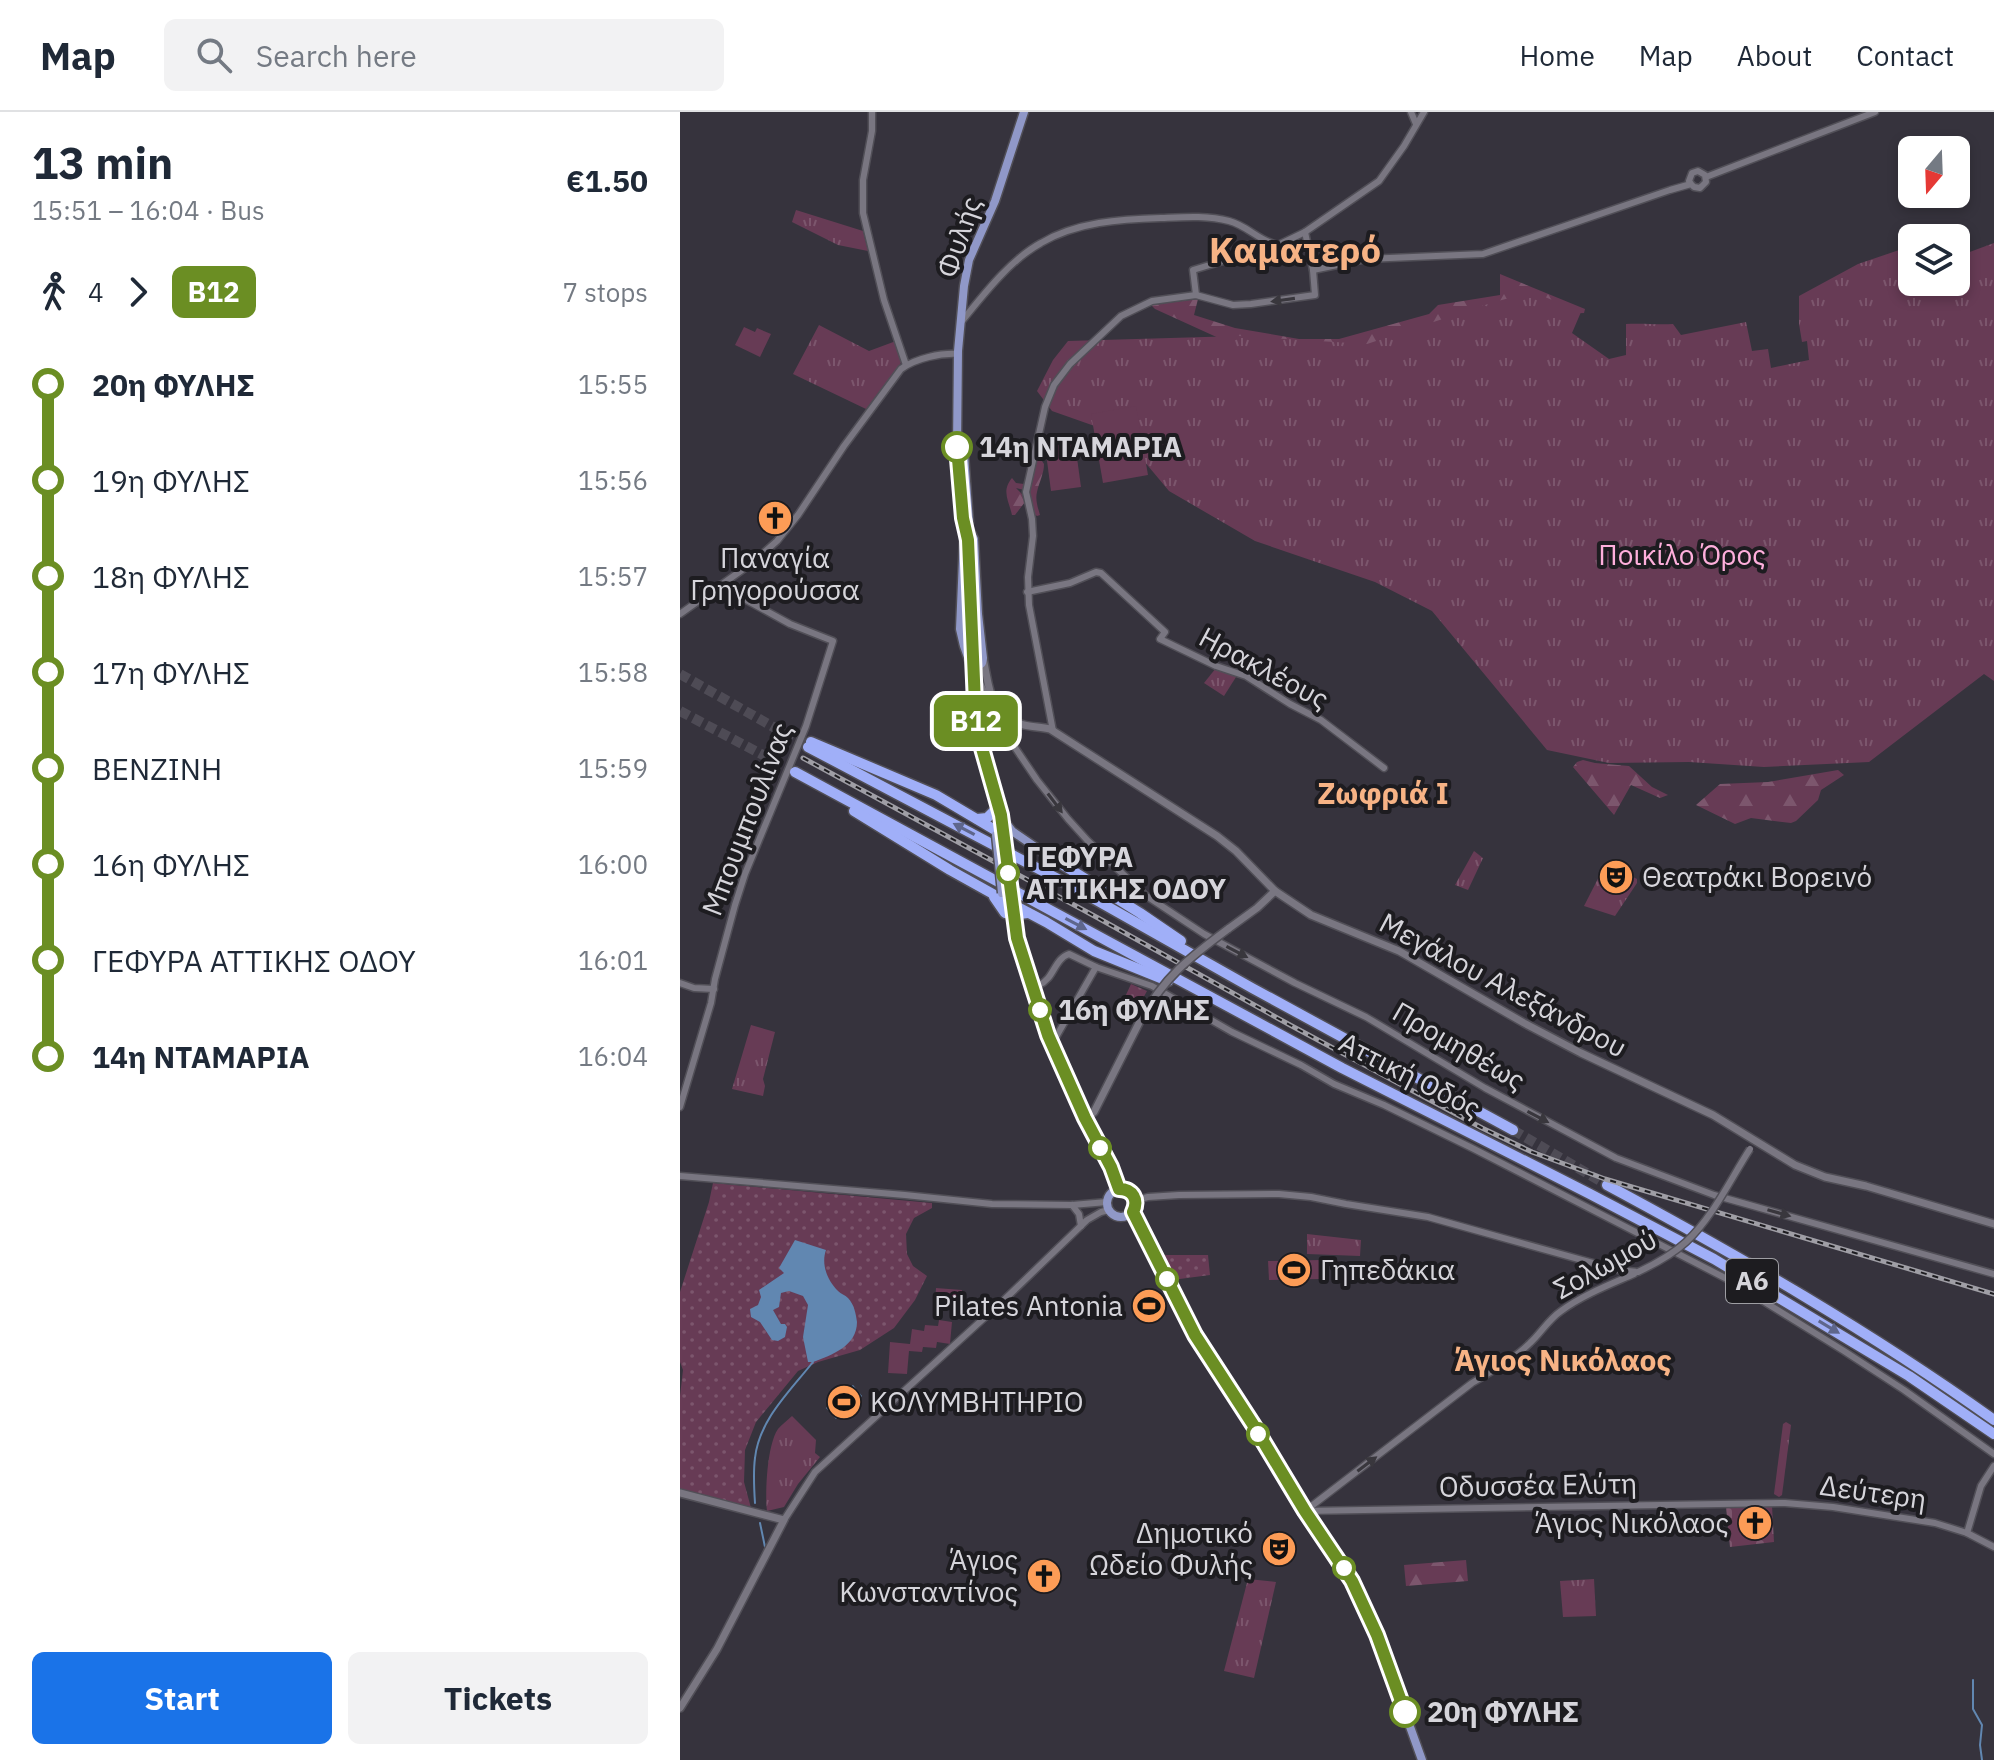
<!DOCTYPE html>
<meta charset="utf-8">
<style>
body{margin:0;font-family:"IBM Plex Sans",sans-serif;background:#f2f2f3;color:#1f2937;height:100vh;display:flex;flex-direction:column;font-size:30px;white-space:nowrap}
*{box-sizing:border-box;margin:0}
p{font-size:26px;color:#747a83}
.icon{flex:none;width:44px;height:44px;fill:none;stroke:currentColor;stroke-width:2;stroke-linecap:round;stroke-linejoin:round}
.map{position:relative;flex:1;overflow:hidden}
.drawer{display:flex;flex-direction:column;background:#fff;width:680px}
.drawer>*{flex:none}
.badge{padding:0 16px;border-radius:12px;font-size:28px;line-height:52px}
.needle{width:52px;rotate:199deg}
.controls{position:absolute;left:1218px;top:24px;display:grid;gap:16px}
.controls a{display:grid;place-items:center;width:72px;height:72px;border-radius:12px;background:#fff;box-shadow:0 4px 12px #0003;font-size:40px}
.map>.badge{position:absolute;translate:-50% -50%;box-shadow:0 0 0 4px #fff}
.legs{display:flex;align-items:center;gap:12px;height:88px;padding:0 32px;font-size:26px}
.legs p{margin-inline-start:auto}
.headline{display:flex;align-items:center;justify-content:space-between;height:136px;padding:0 32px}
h1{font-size:44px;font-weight:700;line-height:60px}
.cta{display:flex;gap:16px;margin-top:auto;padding:16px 32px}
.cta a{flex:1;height:92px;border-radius:12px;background:#1a73e8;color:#fff;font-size:32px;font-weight:700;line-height:92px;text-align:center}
.cta a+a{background:#f2f2f3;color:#1f2937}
ul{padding:0 32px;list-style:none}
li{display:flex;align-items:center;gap:28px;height:96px;font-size:30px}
li i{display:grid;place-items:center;width:12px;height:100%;margin:0 10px;background:currentColor}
li i::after{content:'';width:20px;height:20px;margin:-10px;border:6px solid;border-radius:50%;background:#fff}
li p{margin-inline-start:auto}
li:first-child i{background:linear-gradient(#0000 50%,currentColor 0)}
li:last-child i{background:linear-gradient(currentColor 50%,#0000 0)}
header{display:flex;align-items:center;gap:48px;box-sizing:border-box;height:112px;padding:0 40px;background:#fff;border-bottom:2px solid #e0e1e3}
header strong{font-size:38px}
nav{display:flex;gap:44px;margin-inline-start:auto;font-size:28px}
.search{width:560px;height:72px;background:#f2f2f3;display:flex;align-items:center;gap:20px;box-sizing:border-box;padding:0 28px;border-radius:12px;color:#747a83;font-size:30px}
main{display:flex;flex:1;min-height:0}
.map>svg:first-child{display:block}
.grass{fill:url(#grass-dots)}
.forest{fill:url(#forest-firs)}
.cemetery{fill:url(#cemetery-stones)}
.park{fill:url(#park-tufts)}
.garden{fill:#673b55}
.water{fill:#6187b1}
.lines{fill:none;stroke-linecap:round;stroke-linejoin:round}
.stream{stroke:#6187b1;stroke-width:2}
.primary-tunnel{stroke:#4e4b55;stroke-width:8;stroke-dasharray:8 4;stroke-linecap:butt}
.motorway-tunnel{stroke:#4e4b55;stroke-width:10;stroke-dasharray:10 5;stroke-linecap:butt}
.tertiary-casing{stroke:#514f57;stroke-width:9}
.secondary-casing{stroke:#514f57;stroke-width:10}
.primary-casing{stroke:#514f57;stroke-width:11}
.motorway-casing{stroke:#514f57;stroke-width:13}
.tertiary{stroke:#797681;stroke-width:6}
.secondary{stroke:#797681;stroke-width:7}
.primary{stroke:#9098c8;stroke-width:8}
.motorway{stroke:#a0aff8;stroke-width:10}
.rail-casing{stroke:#9f9ea5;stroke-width:5}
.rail{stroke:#1d1c20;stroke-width:2;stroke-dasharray:6;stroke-linecap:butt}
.tertiary-bridge-casing{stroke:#514f57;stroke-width:9;stroke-linecap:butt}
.secondary-bridge-casing{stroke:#514f57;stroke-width:10;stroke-linecap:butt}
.primary-bridge-casing{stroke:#514f57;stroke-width:11;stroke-linecap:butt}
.tertiary-bridge{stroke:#797681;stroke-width:6}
.secondary-bridge{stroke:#797681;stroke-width:7}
.primary-bridge{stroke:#9098c8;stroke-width:8}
.oneway{fill:#39373d}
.oneway2{fill:#5e668c}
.line-1-casing{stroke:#fff;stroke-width:18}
.line-1{stroke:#6b8e23;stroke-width:12}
.stop-1-dot{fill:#fff;stroke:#6b8e23;stroke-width:4}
.labels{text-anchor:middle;stroke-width:8;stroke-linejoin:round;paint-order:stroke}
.shield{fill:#1d1c20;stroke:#9e9ea3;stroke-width:2}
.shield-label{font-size:26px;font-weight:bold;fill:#d6d5db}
.street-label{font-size:28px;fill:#d6d5db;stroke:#1d1c20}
.stop-label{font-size:28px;font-weight:bold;fill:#d6d5db;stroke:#1d1c20;text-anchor:start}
.park-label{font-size:28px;fill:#feafdc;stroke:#1d1c20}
.poi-label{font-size:28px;fill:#d6d5db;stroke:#1d1c20;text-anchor:end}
.neighbourhood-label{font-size:30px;font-weight:bold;fill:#f7b385;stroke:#1d1c20}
.district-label{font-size:36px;font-weight:bold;fill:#f7b385;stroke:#1d1c20}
</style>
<header>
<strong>Map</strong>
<div class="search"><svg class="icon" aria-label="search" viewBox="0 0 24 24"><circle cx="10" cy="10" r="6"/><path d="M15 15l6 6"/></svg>Search here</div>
<nav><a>Home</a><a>Map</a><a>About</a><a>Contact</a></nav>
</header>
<main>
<section class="drawer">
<div class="headline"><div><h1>13 min</h1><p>15:51 – 16:04 · Bus</p></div><b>€1.50</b></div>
<div class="legs"><svg class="icon" aria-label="walk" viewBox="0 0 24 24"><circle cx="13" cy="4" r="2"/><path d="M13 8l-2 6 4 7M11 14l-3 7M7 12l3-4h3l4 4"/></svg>4<svg class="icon" aria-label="forward" viewBox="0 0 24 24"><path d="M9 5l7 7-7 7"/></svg><b class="badge" style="background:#6b8e23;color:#fff">Β12</b><p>7 stops</p></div>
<ul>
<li><i style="color:#6b8e23"></i><b>20η ΦΥΛΗΣ</b><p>15:55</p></li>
<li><i style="color:#6b8e23"></i><span>19η ΦΥΛΗΣ</span><p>15:56</p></li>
<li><i style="color:#6b8e23"></i><span>18η ΦΥΛΗΣ</span><p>15:57</p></li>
<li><i style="color:#6b8e23"></i><span>17η ΦΥΛΗΣ</span><p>15:58</p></li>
<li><i style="color:#6b8e23"></i><span>ΒΕΝΖΙΝΗ</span><p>15:59</p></li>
<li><i style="color:#6b8e23"></i><span>16η ΦΥΛΗΣ</span><p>16:00</p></li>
<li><i style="color:#6b8e23"></i><span>ΓΕΦΥΡΑ ΑΤΤΙΚΗΣ ΟΔΟΥ</span><p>16:01</p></li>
<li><i style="color:#6b8e23"></i><b>14η ΝΤΑΜΑΡΙΑ</b><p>16:04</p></li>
</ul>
<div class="cta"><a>Start</a><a>Tickets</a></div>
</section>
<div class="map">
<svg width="1314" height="1648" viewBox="0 0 1314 1648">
<defs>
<pattern id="grass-dots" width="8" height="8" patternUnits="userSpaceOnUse" patternTransform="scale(2)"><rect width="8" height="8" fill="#673b55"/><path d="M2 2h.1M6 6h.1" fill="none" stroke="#7c566d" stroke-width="1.8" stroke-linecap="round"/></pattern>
<pattern id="forest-firs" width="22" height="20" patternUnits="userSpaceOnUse" patternTransform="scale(2)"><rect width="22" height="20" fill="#673b55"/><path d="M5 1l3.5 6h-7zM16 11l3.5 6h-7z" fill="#7c566d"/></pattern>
<pattern id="cemetery-stones" width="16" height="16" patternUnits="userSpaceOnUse" patternTransform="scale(2)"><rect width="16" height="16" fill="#673b55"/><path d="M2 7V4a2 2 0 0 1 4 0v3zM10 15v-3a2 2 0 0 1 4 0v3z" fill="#7c566d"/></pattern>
<pattern id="park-tufts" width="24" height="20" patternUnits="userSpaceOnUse" patternTransform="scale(2)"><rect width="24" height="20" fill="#673b55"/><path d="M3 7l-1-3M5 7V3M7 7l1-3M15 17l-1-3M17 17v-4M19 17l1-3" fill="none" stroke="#7c566d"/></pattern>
</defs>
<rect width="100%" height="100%" fill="#36333d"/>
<g class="grass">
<path d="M451,872L467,879L449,912L444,909L452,890L445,885Z"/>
<path d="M33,1071L252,1091V1096L234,1106L226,1122L227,1142L233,1154L247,1164L235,1188L214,1216L180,1238L138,1250L118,1259L76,1310L65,1338L64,1370L71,1396L0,1377V1284L3,1258L0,1250V1180L29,1090Z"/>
<path d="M479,1143H528L530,1163L492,1168Z"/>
</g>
<g class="forest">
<path d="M820,162L905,197L904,201L852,203L738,234L554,233L475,197L471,193L518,187L514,203L555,216L619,227H659L749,202L758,193L820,183Z"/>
<path d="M357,336L362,341V349L364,352C364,362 359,370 357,380C355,388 358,396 360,403L357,404L354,402L348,378Z"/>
<path d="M332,366L336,371L344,372V378L336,376L342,382L345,390L335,403H332C329,389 321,379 332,366Z"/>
<path d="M903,648L915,651L949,654L972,675L988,683L980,686L951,673L934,703L893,655L897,650Z"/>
<path d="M1158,658L1164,663L1141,678L1138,688L1116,709L1111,711L1071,706L1055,712L1016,693L1040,672L1088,670Z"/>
<path d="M786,1448L788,1469L726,1474L724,1453Z"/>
</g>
<path class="cemetery" d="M1092,1394L1094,1430L1050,1435L1046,1395Z"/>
<g class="park">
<path d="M116,98L183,119L188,139L158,133L112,110Z"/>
<path d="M1314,131V569L1304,562L1189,650L1084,655L1009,650L929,651L867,638L752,499L695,470L575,429L489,379L443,324L372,299L357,279L373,248L388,229L559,224L687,232L814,190L853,180L901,200L892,221L929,247L946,243V212C963,211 977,213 993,212L1001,223L1066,210L1072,239L1088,237L1091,256L1129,248L1127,229L1122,230L1119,212V184L1178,152L1225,136L1232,138V170H1276V142L1287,141Z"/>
<path d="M139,213L189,239L216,229L221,240V251L186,297L113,262Z"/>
<path d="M536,556L556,565L544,584L524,571Z"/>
<path d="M794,739L803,746L788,778L775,773Z"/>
<path d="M926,751L957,767V771L935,804L904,794Z"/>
<path d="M71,913L95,920L83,967L85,974L83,984L52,977Z"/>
<path d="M627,1122L681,1128L680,1144L627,1142Z"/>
<path d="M112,1304L136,1328L135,1341L140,1345L118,1372L104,1395L87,1399C85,1380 87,1333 98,1317C102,1312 108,1308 112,1304Z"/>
<path d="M1106,1310L1111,1313L1102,1383L1099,1385L1094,1382L1103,1312Z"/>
<path d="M568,1467L596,1470L574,1566L544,1559Z"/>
<path d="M914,1467L916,1504L883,1505L880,1469Z"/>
</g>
<g class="garden">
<path d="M64,215L75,220L77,216L91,222L80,245L55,233Z"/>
<path d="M456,294L468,363L423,371L411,302Z"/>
<path d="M395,331L401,375L371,379L365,334Z"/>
<path d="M640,1148V1167L589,1168L588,1149Z"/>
<path d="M256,1176L282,1178L281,1193L255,1191Z"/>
<path d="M259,1208L272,1210L270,1232L257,1230L256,1236L243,1235L242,1240L229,1239L227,1262L208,1261L210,1230L230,1232L232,1217L244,1219L245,1213L258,1214Z"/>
</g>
<g class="water">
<path d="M115,1128L146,1138C141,1152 147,1168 158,1179C161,1182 165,1183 168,1186C174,1192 176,1202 177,1210C177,1234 152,1243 133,1250H128L123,1225L128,1193L123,1184L109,1179L101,1181L99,1195L93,1198L101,1212H105L107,1215L105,1225L98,1229L92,1228L80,1210L71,1205L70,1197L78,1193L81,1185L79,1178L104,1161L99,1156Z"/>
<path d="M173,1273L182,1284L156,1307L146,1296Z"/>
</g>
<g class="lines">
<g class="stream">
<path d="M75,1391C74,1376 73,1361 75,1346C79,1308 110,1279 133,1250"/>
<path d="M80,1411L85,1435"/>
<path d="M1293,1568V1597L1302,1613L1300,1633L1302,1648"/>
</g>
<path class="primary-tunnel" d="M293,539L294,593"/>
<g class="motorway-tunnel">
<path d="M0,562L127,634"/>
<path d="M0,599L115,660"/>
<path d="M833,1018L927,1073"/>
</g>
<g class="tertiary-casing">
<g id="tertiary">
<path d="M192,0V19L183,68V101L204,188L226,253"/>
<path d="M731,0L736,12"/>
<path d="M1026,65L1195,0"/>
<path d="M633,158L686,147L803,142L990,78L1011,72L1014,75L1020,76L1026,70L1025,63L1018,59L1012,61L1009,69L1011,72"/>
<path d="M516,183L513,158L596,133"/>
<path d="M282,209C304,182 330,148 361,131C396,110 441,107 481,106C503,105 527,103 549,109C568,114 579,129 598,133L625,120L699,69L724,34L744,0"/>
<path d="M347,480L390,471L416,460L421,461L485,520L480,527L536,554L566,564L610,592L641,608L704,656"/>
<path d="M0,502L72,451L97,429L118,403L164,334L221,257C236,246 261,241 278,242"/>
<path d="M313,599L319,612L357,668L388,707L408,729L465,783L524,822L615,871L686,905L805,976L936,1046L1034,1083L1314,1162"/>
<path d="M373,619L349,493L348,465L353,424L352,407L346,380L365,295L374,273L390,252L441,204L472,189L516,183L553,193L571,192L635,183L633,158L625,120"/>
<path d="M0,871L14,876L34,877"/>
<path d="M352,871L359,873C374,867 374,847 389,842L416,855L472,874L552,920L621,953L654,972L704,993L792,1036L1049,1168L1164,1239L1224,1278L1314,1342"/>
<path d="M366,929L373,927L376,925L416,855"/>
<path d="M0,995L31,891L35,867L55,793L65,762L126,614L153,529L110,512L39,473"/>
<path d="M0,1064L225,1083L312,1092L392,1093L427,1090"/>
<path d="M456,1088L468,1085L499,1083L599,1082L631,1085L666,1092L748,1105L938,1158L958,1160"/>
<path d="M392,1093L399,1102L401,1114"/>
<path d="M625,1399L1105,1391L1153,1395L1255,1411L1287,1421L1314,1435"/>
<path d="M625,1399L792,1271C812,1259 834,1247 850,1231C861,1221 868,1208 881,1199C903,1183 929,1173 954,1162"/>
<path d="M104,1408L135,1360L325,1187L407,1108L421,1100L429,1098"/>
<path d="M1287,1421L1301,1374L1314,1354"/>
</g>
</g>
<g class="secondary-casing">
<g id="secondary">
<path d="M303,546C310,576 308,605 344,613C352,615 361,615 370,617L537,724L556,739L595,779L631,803L719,839L844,911L901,941L1033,1003L1115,1053L1145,1065L1186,1074L1314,1112"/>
<path d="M290,551L311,595"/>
<path d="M548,817L577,796L595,779"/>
<path d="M405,1006L414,1000L460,909"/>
<path d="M0,1381L104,1408L37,1537L0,1596"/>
</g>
</g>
<g class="primary-casing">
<g id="primary">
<path d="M281,332L284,342L289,410"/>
<path d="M284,424L280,517L284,534L290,551L298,554L302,551L303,546L298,502L294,427L289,417"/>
<path d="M288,428L283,406L277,335L278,239L284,174L289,148L315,89L344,0"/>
<path d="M289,440L293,539"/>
<path d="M294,593L296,615L321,703L324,727"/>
<path d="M323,707L332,719L364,741"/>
<path d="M332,790L337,826L368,923L405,1006L431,1055L439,1077"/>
<circle cx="441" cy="1091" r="14"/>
<path d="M453,1100L515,1223L574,1314L625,1399L672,1469L697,1523L742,1648"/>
</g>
</g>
<g class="motorway-casing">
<g id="motorway">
<path d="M131,630L256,683L315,718"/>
<path d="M128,635L393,775L572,876L833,1018"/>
<path d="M115,660L662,956L910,1082L1034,1147L1229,1264L1314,1322"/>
<path d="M174,699L270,758L322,787"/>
<path d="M297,707L307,706L314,699"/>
<path d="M364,741L460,801L501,829"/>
<path d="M314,785L325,801"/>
<path d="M332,792L366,810L414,839L488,869"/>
<path d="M334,810L339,802L348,801"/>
<path d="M927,1073C1059,1144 1191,1220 1314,1308"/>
</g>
</g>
<use href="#tertiary" class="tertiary"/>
<use href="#secondary" class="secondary"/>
<use href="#primary" class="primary"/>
<use href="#motorway" class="motorway"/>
<g class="rail-casing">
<path id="rail" d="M123,646L418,806L610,913L802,1016L852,1040L925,1067L1314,1182"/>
</g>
<use href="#rail" class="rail"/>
<g class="tertiary-bridge-casing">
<path id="tertiary-bridge" d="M958,1160C975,1152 992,1143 1006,1130C1033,1105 1050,1068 1070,1037"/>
</g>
<g class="secondary-bridge-casing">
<path id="secondary-bridge" d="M460,909C484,865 509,846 548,817"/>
</g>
<g class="primary-bridge-casing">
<g id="primary-bridge">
<path d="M316,723L322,781"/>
<path d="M324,727L331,785"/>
</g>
</g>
<use href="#tertiary-bridge" class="tertiary-bridge"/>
<use href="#secondary-bridge" class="secondary-bridge"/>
<use href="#primary-bridge" class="primary-bridge"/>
</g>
<defs><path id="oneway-solid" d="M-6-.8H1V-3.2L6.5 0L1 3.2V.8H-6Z" transform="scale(2)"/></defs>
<g class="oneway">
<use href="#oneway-solid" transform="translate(603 188) rotate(172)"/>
<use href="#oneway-solid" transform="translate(375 691) rotate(53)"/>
<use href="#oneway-solid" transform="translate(557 840) rotate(28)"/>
<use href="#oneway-solid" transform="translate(858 1005) rotate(28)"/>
<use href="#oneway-solid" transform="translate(1099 1101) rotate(16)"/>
<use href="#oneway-solid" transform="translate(687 1352) rotate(-37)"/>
</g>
<g class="oneway2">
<use href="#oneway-solid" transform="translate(284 717) rotate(-152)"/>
<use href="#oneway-solid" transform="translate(396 812) rotate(28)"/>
<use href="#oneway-solid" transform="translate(1149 1215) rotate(31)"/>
</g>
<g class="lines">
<g class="line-1-casing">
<path id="line-1" d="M277,335L283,406L288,428L296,615L321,703L337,826L368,923L405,1006L431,1055L439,1077C453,1077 459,1088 453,1100L515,1223L574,1314L625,1399L672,1469L697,1523L725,1600"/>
</g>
<use href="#line-1" class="line-1"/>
</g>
<defs>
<g id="church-disc" transform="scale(1.8)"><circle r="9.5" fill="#fd9c56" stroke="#1d1c20"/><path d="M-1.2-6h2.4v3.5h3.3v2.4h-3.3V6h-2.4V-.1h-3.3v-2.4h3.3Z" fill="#111"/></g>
<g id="theatre-disc" transform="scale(1.8)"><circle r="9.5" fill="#fd9c56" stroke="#1d1c20"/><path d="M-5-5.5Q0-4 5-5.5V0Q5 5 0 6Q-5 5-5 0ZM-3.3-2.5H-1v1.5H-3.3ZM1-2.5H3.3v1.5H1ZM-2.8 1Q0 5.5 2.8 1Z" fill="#111"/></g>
<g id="stadium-disc" transform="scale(1.8)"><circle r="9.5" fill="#fd9c56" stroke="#1d1c20"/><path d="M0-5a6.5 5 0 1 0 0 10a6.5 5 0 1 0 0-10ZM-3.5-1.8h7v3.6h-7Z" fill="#111"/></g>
</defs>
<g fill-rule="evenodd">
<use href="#church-disc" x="95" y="406"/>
<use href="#theatre-disc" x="936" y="765"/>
<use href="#stadium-disc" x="614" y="1158"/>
<use href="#stadium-disc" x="469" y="1194"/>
<use href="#stadium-disc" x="164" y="1290"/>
<use href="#church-disc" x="1075" y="1411"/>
<use href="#theatre-disc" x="599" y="1437"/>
<use href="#church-disc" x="364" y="1464"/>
</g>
<g class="stop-1-dot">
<circle cx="277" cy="335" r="14"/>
<circle cx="328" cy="761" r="10"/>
<circle cx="360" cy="898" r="10"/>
<circle cx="420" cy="1036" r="10"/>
<circle cx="487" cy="1167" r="10"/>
<circle cx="578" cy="1322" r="10"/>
<circle cx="664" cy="1456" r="10"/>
<circle cx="725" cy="1600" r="14"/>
</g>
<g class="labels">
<rect class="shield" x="1046" y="1147" width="52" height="44" rx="6"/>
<g class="shield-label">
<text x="1072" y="1178">Α6</text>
</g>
<g class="street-label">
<text transform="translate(279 125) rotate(-71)" y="10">Φυλής</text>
<text transform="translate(584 556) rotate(28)" y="10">Ηρακλέους</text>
<text transform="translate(67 707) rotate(-69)" y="10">Μπουμπουλίνας</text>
<text transform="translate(823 873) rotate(28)" y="10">Μεγάλου Αλεξάνδρου</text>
<text transform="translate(779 934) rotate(30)" y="10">Προμηθέως</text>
<text transform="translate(730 963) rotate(27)" y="10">Αττική Οδός</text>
<text transform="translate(925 1152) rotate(-29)" y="10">Σολωμού</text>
<text transform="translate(858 1373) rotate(-1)" y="10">Οδυσσέα Ελύτη</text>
<text transform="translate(1193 1380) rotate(8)" y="10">Δεύτερη</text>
</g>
<g class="stop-label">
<text x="299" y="345">14η ΝΤΑΜΑΡΙΑ</text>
<text x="346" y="755">ΓΕΦΥΡΑ<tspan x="346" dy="32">ΑΤΤΙΚΗΣ ΟΔΟΥ</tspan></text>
<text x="378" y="908">16η ΦΥΛΗΣ</text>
<text x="747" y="1610">20η ΦΥΛΗΣ</text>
</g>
<g class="park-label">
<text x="1002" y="453">Ποικίλο Όρος</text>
</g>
<g class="poi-label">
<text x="95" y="456" text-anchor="middle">Παναγία<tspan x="95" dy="32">Γρηγορούσσα</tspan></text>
<text x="962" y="775" text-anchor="start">Θεατράκι Βορεινό</text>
<text x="640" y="1168" text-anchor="start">Γηπεδάκια</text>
<text x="443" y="1204">Pilates Antonia</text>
<text x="190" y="1300" text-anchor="start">ΚΟΛΥΜΒΗΤΗΡΙΟ</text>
<text x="1049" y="1421">Άγιος Νικόλαος</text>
<text x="573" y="1431">Δημοτικό<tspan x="573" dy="32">Ωδείο Φυλής</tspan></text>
<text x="338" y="1458">Άγιος<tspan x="338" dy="32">Κωνσταντίνος</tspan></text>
</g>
<g class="neighbourhood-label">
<text x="703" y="692">Ζωφριά Ι</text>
<text x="883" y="1259">Άγιος Νικόλαος</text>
</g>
<g class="district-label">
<text x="615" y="151">Καματερό</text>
</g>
</g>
</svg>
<div class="controls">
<a><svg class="needle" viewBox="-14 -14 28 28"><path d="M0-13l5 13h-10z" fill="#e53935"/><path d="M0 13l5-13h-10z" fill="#747a83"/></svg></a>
<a><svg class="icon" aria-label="layers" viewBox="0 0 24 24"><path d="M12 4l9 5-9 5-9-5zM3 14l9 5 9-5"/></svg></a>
</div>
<b class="badge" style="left:296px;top:609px;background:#6b8e23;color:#fff">Β12</b>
</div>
</main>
